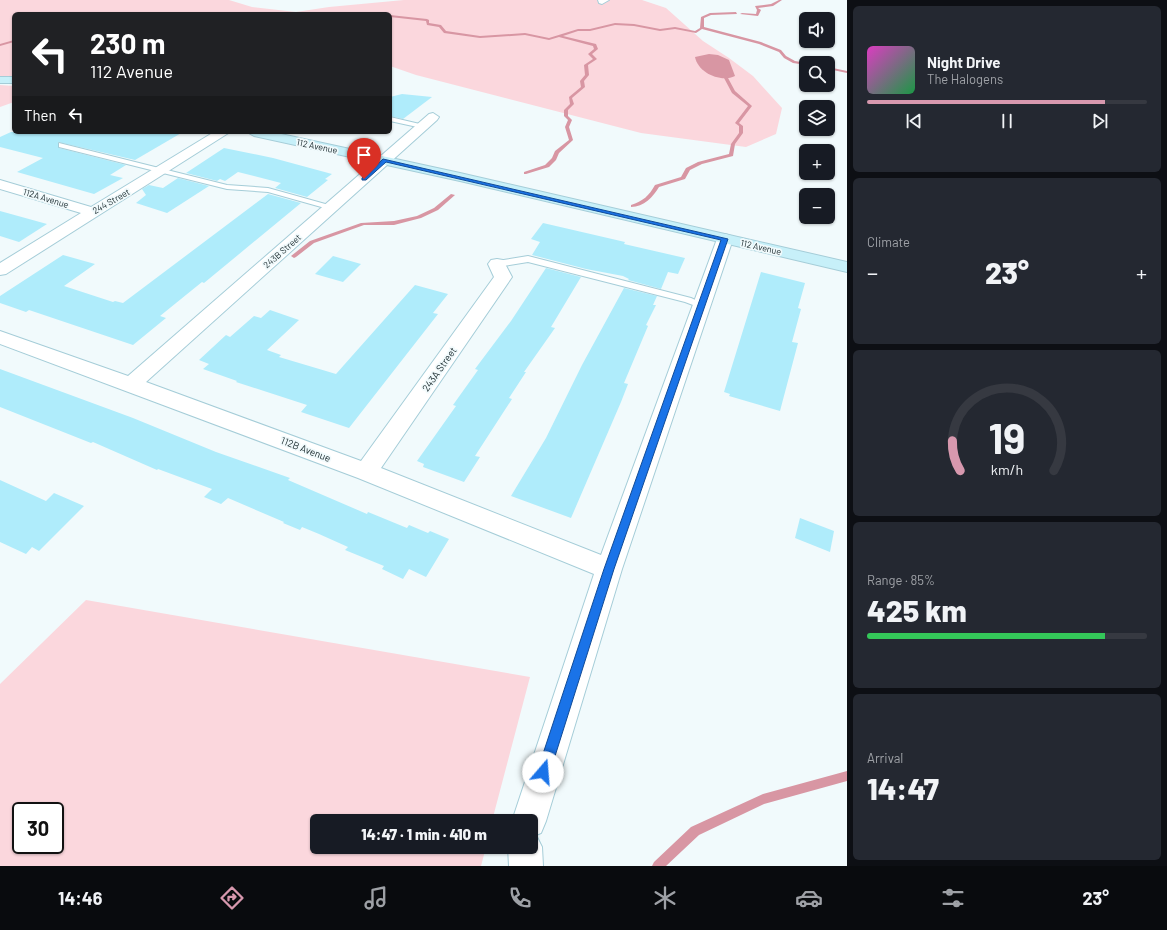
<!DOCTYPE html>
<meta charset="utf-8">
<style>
body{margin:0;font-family:Barlow,sans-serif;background:#242831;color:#f1f3f6;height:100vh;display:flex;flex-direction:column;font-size:15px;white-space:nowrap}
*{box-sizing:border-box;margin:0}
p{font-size:13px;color:#9ea1a6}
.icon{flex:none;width:22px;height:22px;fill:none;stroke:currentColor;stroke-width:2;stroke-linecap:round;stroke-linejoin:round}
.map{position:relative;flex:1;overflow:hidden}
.drawer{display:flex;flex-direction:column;gap:6px;padding:6px;background:#0d0f14;width:320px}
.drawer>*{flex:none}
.guide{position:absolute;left:12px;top:12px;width:380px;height:122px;border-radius:6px;box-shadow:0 1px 3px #0004;background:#202124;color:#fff;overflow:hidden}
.controls{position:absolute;left:799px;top:12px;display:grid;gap:8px}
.controls a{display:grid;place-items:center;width:36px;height:36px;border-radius:6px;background:#171b24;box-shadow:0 1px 3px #0004;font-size:20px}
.speed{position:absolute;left:12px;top:802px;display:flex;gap:8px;font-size:20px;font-weight:700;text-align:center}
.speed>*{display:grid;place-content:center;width:52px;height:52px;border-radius:50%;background:#171b24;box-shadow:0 1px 3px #0004;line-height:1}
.speed .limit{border:2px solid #111;border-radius:6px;background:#fff;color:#111}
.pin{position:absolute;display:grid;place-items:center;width:34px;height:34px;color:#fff;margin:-41px -17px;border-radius:50% 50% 50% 0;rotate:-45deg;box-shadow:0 0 4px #0007}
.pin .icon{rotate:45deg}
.me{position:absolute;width:44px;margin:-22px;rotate:18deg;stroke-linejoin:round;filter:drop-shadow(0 0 3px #0008)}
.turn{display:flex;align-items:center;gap:14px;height:84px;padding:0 12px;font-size:18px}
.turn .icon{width:52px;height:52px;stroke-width:2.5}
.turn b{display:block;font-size:28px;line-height:34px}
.then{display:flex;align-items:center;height:38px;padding:0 12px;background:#0003;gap:8px;font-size:15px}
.big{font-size:30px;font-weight:800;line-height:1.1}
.drawer .widget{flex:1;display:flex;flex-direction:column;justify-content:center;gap:6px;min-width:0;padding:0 14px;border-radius:6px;background:#242831}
.drawer .dial{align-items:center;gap:0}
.dial svg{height:104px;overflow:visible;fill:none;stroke:#363941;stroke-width:7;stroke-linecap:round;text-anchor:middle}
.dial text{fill:#f1f3f6;stroke:none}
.song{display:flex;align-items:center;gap:12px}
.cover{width:48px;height:48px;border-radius:6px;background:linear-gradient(135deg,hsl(310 70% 55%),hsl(140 70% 35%))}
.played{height:4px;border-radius:2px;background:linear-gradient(90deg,#d798ae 85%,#363941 85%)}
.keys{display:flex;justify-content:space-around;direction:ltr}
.heat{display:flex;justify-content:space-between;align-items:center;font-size:22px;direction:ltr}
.charge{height:6px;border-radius:3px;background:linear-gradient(90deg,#34c759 85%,#363941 0)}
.trip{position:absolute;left:310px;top:814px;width:228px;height:40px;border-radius:6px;background:#171b24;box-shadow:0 1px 3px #0004;font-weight:800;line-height:40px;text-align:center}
.tabs{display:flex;height:64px;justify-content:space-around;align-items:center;background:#090b0e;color:#9ea1a6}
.tabs .icon{width:28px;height:28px}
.tabs .current{color:#d798ae}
.tabs b{font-size:18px;color:#f1f3f6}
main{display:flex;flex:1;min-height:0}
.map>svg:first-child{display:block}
</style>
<main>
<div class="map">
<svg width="847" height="866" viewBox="0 0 847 866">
<rect width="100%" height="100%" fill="#f1fafc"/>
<!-- green -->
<g fill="#fbd7dd" fill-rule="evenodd">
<polygon points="0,0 229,0 252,7 296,12 329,7 404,0 642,0 666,8 703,41 729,58 753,76 782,108 776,134 746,147 641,133 416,75 390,66 390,14 14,14 14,77 0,77"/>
<polygon points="0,85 14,86 14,102 0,107"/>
<path d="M86 600 530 677 492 821H317V847H486L481 866H0V684ZM21 811H55V845H21Z"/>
</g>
<!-- water -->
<path fill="#d896a3" d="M709 54 718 55 729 60 735 76C721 83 698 73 695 57Z"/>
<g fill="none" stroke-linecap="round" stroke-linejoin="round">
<!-- stream -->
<g fill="#d896a3" fill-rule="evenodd">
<polygon points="779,0 782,0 773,6 758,8 761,10 758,16 740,14 742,13 756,14 757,10 755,6 771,4"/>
<polygon points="736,12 737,14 711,15 704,18 704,27 761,42 781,50 786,56 795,61 806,63 806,65 793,63 784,58 779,52 759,44 702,29 696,33 675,29 660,31 634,26 615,25 590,31 578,31 563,36 596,44 598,49 592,54 597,59 588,65 589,75 584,81 585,87 572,98 574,104 568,110 568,116 572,120 569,127 573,140 559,153 556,160 549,167 526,174 524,174 524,172 545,165 552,158 555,151 569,140 565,127 568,120 564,116 564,110 570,104 569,97 581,87 580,81 585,75 584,65 593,59 588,54 594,49 593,46 559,37 549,40 525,35 480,38 444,33 439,27 427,25 426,21 390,17 390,15 427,19 429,20 429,23 441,25 446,31 480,36 525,33 549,38 578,29 590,29 615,23 634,24 660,29 675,27 695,31 700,28 701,17 710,13"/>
<polygon points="14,40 14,42 0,46 0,44"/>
<polygon points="828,67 847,71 847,73 828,69"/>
<path d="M726 77 728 78 735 91 752 106 739 123 743 126V133L735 144 733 156 702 164 690 170 685 179 659 187C653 197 644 207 631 207V205C643 201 649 196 655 185L681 177 686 168 698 162 729 154 731 144 739 133V126L735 123 748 106 732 93 724 78Z"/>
<polygon points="451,194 455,195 438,210 421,218 394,225 364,225 314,243 296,257 294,258 291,256 310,241 361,223 394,221 417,216 434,208"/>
<polygon points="847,771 847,781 764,804 699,835 666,866 652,866 654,862 691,827 763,794"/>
</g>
</g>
<!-- building -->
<g fill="#afecfb">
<polygon points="402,94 432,97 403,119 390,116 390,97"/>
<polygon points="11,132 183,132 135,160 58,142 59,148 126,165 110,175 123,178 94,194 17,172 43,158 0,147 0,137"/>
<polygon points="224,148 273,158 332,174 325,179 328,180 307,197 275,188 281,183 238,172 225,181 220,179 217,181 186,173"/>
<polygon points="178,178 209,186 167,213 136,203 146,195 142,189 149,185 163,188"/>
<polygon points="268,194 301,203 204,283 202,282 160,316 166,318 133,345 29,310 26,312 0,303 0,296 63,255 95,264 64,286 113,302 115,301 123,303"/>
<polygon points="0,211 47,224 19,242 0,236"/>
<polygon points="543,223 625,242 624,244 685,258 678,274 668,272 661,289 628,280 629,279 623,276 586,269 532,255 540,242 531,239"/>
<polygon points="333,256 361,264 343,282 315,274"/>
<polygon points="546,268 581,277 551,327 555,328 524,372 526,372 509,398 512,399 475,456 480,457 464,482 423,467 424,464 417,461 456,406 453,405 478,370 475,369 511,321"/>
<polygon points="761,272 805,283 798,308 801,309 792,342 798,343 780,411 729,396 730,394 724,392"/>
<polygon points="415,285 448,294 433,313 438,314 349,428 301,412 307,405 236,382 237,381 203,369 209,364 199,360 226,335 230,337 254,316 261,318 270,310 299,320 267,350 281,355 279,357 336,374"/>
<polygon points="624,288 657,296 653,305 656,305 646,325 648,326 624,383 628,384 621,402 571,518 511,496 546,438 582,365"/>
<polygon points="0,369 133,418 216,452 290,478 288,480 367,514 368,512 407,528 409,525 428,533 430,531 449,539 426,577 409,569 403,579 382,569 384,566 345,550 348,547 319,534 302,527 300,530 283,523 284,522 228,498 221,504 204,497 212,489 158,469 157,470 93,442 91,443 0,407"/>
<polygon points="0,480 46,501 54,493 84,506 39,551 32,547 26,554 0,542"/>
<polygon points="800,518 834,531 830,552 795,538"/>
</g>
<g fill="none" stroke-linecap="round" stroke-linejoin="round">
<!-- lane casing -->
<g stroke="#a5cdd8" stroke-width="2">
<g id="lane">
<polygon points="390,117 424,125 426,126 422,128 390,121"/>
<polygon points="59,143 227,185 268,188 336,207 332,210 268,192 227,189 59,147"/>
<polygon points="528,256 691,298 706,305 701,308 685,302 528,262 497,267 492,264 497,261"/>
</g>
</g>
<!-- street casing -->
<g stroke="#a5cdd8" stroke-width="2">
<g id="street">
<polygon points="598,0 609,0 602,4 599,3"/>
<polygon points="433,113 439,117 437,120 146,382 361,461 494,277 488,264 491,260 497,259 503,260 512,277 381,468 601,555 717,239 719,236 725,234 731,236 733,239 622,569 546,821 541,833 536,835 542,847 543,866 509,866 508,847 531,847 531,821 512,821 594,574 358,478 0,344 0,331 128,376 429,114"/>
<polygon points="214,132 230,132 6,274 0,275 0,263 81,213 0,189 0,180 91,207"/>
</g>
</g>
<!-- secondary casing -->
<g stroke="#a5cdd8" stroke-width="2">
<g id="secondary">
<rect x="0" y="77" width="14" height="6"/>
<polygon points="247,132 272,132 460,173 847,262 847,272 460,181 254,136"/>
</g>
</g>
<!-- lane -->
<use href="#lane" fill="#fff" fill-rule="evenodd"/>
<!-- street -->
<use href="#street" fill="#fff" fill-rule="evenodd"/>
<!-- secondary -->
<use href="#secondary" fill="#c7f0f9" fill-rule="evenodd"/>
</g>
<!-- route -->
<polygon fill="#1a73e8" stroke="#114b97" points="383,159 728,239 614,569 550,772 548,777 543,779 539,777 537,772 604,569 721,240 386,162 366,180 362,180 362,178"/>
<g text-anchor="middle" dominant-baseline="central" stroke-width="3.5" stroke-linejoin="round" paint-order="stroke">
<!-- far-street labels -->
<g font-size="9" fill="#18282c" stroke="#f1fafc">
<text transform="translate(317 146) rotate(12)">112 Avenue</text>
<text transform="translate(46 198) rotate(17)">112A Avenue</text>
<text transform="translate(111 201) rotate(-30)">244 Street</text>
<text transform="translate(761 247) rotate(13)">112 Avenue</text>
<text transform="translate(282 251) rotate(-41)">243B Street</text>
</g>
<!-- street labels -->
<g font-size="10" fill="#18282c" stroke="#f1fafc">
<text transform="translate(439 369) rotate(-55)">243A Street</text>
<text transform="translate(306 449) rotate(21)">112B Avenue</text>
</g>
</g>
</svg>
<div class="controls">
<a><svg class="icon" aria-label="sound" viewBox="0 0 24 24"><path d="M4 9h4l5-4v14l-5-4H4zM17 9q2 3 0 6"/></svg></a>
<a><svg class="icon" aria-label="search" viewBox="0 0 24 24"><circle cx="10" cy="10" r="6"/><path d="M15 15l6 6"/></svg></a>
<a><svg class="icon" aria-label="layers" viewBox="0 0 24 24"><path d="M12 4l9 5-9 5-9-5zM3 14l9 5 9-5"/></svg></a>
<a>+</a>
<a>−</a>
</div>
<div class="speed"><div class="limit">30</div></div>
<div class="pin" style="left:364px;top:179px;background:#d93025"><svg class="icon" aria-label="arrive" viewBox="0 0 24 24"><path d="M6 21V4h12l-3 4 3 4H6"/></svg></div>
<svg class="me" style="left:543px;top:772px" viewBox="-20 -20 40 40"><circle r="19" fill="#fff"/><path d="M0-13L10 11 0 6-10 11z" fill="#1a73e8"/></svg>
<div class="trip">14:47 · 1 min · 410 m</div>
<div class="guide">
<div class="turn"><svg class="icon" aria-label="left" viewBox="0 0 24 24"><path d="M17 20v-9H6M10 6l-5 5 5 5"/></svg><div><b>230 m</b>112 Avenue</div></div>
<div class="then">Then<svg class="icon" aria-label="left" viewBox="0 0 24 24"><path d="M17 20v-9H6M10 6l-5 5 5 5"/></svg></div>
</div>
</div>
<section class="drawer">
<div class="widget">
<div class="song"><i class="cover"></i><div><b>Night Drive</b><p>The Halogens</p></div></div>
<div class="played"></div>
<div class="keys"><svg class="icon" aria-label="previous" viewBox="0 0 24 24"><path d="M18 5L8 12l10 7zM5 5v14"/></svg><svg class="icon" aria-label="pause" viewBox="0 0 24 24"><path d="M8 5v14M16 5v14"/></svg><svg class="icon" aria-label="next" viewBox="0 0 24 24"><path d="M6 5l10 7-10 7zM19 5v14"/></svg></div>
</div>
<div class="widget"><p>Climate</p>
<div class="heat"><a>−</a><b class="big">23°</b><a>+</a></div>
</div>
<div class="widget dial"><svg viewBox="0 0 100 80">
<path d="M14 69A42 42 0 1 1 86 69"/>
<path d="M14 69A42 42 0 0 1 8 46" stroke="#d798ae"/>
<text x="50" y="56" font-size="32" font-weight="700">19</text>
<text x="50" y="72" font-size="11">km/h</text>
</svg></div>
<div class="widget"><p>Range · 85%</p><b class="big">425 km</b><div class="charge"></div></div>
<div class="widget"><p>Arrival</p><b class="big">14:47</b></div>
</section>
</main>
<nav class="tabs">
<b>14:46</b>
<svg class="icon current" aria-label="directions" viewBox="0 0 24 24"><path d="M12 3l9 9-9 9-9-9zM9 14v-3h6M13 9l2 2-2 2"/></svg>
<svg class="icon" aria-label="music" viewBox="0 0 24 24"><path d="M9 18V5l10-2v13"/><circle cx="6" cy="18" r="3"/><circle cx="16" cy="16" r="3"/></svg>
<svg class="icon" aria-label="phone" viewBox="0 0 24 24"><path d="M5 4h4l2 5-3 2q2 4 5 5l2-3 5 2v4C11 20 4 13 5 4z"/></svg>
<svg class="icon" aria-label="climate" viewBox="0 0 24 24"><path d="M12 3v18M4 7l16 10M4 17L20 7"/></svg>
<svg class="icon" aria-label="car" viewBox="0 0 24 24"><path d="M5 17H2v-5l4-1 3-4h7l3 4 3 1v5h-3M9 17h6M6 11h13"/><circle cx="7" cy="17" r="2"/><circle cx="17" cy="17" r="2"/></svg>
<svg class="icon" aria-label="filters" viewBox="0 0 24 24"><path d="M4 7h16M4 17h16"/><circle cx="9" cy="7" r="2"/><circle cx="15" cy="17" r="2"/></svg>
<b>23°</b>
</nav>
